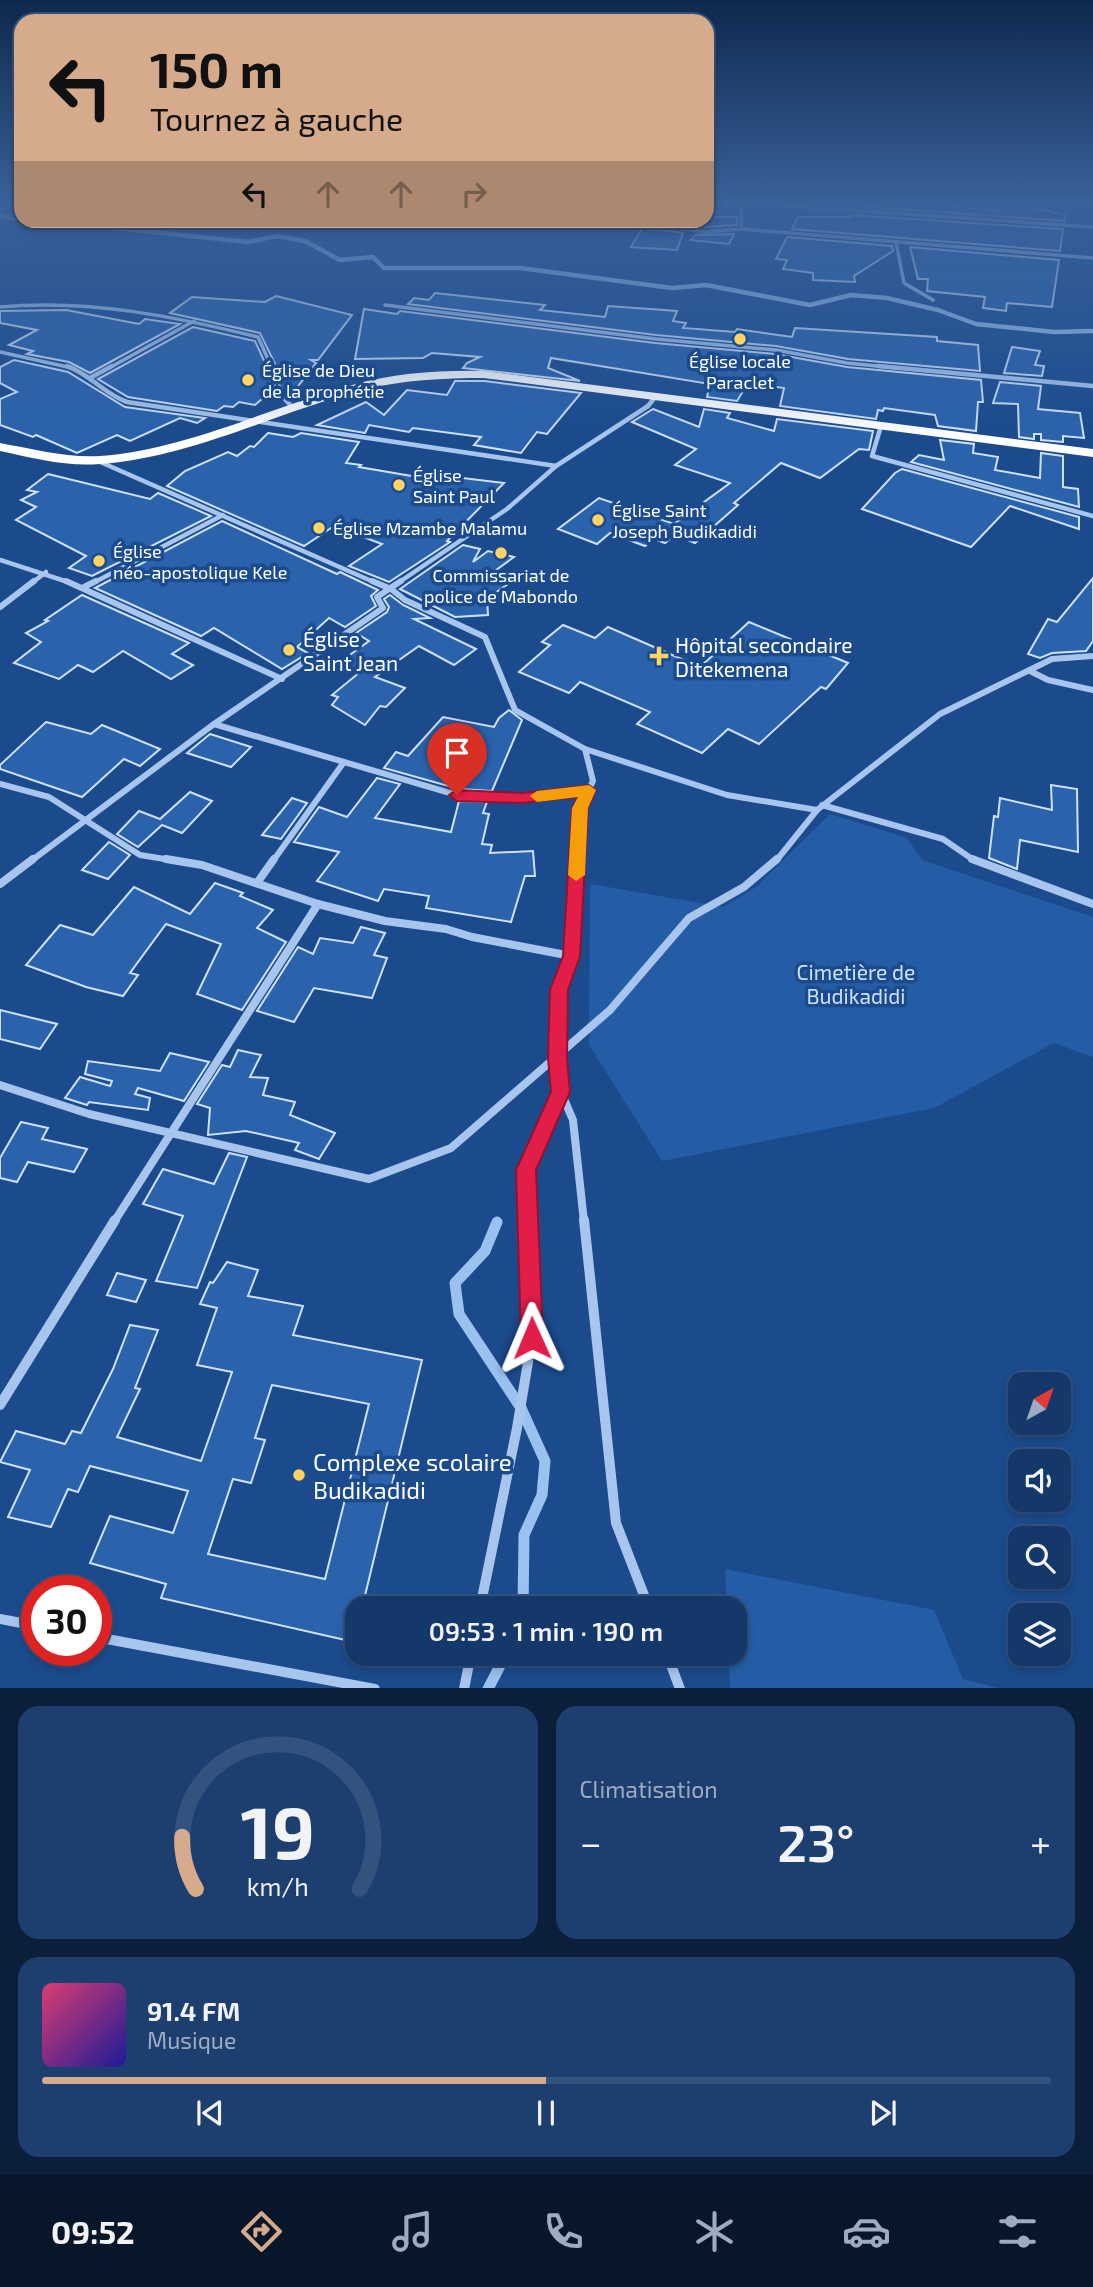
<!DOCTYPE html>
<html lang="fr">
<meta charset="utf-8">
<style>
body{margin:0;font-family:"Exo 2",sans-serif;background:#1d3f70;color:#f1f3f6;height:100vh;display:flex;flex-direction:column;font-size:26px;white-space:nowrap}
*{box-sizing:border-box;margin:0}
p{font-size:23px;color:#9dacc1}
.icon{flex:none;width:38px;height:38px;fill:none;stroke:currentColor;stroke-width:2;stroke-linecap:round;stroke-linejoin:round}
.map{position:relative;height:1688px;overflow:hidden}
.side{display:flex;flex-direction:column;gap:18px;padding:18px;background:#0b1f3a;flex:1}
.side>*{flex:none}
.guide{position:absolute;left:14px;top:14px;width:700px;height:214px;border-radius:21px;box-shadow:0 4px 10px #0003,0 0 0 2px #33527e;background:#d6ab8b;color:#111;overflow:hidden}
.needle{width:46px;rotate:40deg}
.fabs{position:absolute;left:1008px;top:1372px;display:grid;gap:14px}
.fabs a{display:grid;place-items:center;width:63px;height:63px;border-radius:14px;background:#14386a;box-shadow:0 4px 10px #0003,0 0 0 2px #33527e;font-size:35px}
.speed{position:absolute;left:21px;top:1575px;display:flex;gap:14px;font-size:35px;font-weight:700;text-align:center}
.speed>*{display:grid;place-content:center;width:91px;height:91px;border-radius:50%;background:#14386a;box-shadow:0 4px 10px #0003,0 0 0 2px #33527e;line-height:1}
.speed .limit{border:10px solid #d22;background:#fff;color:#111}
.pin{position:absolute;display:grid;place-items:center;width:60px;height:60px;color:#fff;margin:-72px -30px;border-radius:50% 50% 50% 0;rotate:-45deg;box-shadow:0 0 7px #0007}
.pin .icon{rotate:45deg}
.me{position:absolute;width:77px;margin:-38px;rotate:359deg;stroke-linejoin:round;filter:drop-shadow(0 0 5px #0008)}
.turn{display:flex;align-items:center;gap:24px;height:147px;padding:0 21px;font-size:32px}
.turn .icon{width:91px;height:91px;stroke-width:2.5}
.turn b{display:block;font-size:49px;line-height:60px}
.lanes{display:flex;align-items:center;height:66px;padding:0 21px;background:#0003;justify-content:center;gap:35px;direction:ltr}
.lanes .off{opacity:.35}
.big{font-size:52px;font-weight:600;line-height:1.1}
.side .tile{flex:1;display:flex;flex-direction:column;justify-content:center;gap:10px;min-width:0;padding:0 24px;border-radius:21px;background:#1d3f70}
.side .dial{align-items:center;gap:0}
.dial svg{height:182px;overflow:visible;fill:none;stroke:#33527e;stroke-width:7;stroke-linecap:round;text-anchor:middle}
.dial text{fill:#f1f3f6;stroke:none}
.song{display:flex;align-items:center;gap:21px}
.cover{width:84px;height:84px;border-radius:10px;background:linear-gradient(135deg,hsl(340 70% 55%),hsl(240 70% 35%))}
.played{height:7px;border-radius:4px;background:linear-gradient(90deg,#d6ab8b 50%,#33527e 50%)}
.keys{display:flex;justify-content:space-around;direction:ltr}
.heat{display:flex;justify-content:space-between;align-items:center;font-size:38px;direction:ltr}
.side .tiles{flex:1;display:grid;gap:18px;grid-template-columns:1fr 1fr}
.tile:last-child{grid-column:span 2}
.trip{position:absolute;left:345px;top:1596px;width:402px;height:70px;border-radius:21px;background:#14386a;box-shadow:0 4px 10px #0003,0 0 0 2px #33527e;font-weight:600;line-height:70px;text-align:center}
.tab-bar{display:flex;height:112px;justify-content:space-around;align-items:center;background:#08162a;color:#9dacc1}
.tab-bar .icon{width:49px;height:49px}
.tab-bar .current{color:#d6ab8b}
.tab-bar b{font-size:32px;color:#f1f3f6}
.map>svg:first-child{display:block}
</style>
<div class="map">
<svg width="1093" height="1689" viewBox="0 0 1093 1689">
<rect width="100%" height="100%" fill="#1b4b8d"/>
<!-- green -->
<g fill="#245da6">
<polygon points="830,814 907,838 922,860 1093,917 1093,1057 1054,1043 934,1108 662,1161 589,1045 590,884 723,907 756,887"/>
<polygon points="725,1569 934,1610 963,1679 998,1688 730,1688 729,1654 735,1654 735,1608 727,1608"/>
</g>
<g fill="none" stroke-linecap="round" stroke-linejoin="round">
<!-- stream-far1 -->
<g stroke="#9bc1ef" stroke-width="4.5">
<polyline points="0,216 21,219"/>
<polyline points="40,220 248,242 277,236 305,241 340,260 373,257 384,268 520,268 672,288 706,285 810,305 851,295 887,298 938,310 976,324 1054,332 1093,331"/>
</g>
<!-- stream -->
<g stroke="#9bc1ef" stroke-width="11">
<polyline points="497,1222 485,1251 455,1283 459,1314 521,1408 545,1461 542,1495 524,1535 523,1608"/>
<polyline points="488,1689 506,1654"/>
</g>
</g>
<!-- building -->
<g fill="#2a62ab" stroke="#cee1fa" stroke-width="2" fill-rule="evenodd">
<polygon points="861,201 893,204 911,202 1000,211 1014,203 1065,215 1064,221 858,206"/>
<polygon points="850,215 1063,229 1060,251 792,229 798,217 850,217"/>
<polygon points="712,217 737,217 737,225 703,227"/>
<polygon points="643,227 683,233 677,250 631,247"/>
<polygon points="734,234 729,244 691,240 695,235"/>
<polygon points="787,237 892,246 893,251 854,276 855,282 813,280 813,273 783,269 787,260 776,259"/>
<polygon points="910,247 1059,260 1052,307 1007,303 1006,311 983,308 985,297 927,291 928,279 918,279"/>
<polygon points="435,293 545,305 540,310 605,317 608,306 677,311 673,321 686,323 683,328 735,332 737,329 792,337 795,328 937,337 937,341 978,345 980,371 848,359 776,346 656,335 408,304 414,298 429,300"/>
<polygon points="276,296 352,315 318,360 311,360 316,363 295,390 285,392 279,385 281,376 260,333 170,313 192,297 265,302"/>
<polygon points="364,309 397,314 400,311 655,343 775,354 847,367 981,380 983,402 978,402 976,431 938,426 935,415 884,408 883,411 878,410 876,419 780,406 784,388 748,383 737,401 707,397 710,384 551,358 548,368 580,381 463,368 467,363 480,357 432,353 423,358 355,359"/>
<polygon points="66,310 139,324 145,319 180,324 90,373 69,362 27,354 33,351 9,345 37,330 0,323 0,311"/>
<polygon points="193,327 255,341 272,378 268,386 271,391 255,405 239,402 233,407 224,406 217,411 128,397 98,379"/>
<polygon points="1012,347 1040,351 1035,365 1044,366 1042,376 1004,373"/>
<polygon points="14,360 68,372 125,407 205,418 197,423 180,418 130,441 117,435 77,453 36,435 33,437 0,425 0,399 17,392 0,383 0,367"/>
<polygon points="455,381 484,381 581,393 547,434 537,432 521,453 474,445 481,437 413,428 409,432 369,425 365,433 317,425 366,402 384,415 407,390 447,395"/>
<polygon points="1000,382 1041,386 1038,409 1080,413 1084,438 1063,436 1063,442 1041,440 1041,434 1034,434 1034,439 1019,437 1018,404 993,403"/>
<polygon points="653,409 699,427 704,409 730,413 727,418 774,431 777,419 873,431 869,450 859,449 820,478 781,463 734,503 738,505 695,543 675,535 665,543 654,539 645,546 610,533 597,544 558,529 599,498 674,524 730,483 675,465 696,449 632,422"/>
<polygon points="268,433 293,437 301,433 359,442 346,463 361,465 359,467 441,481 446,476 504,483 447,541 450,542 389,582 349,566 382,544 334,526 304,546 167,486 185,471 228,452 237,456 250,446 254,447"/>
<polygon points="940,440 974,444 973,453 998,457 995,470 1040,478 1041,453 1063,456 1063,487 1078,489 1079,507 911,462 919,455 944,460"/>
<polygon points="902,469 1079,517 1079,529 1010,506 971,547 862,509 895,473"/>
<polygon points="48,474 150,499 158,493 211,516 92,576 69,568 86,556 16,520 36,507 21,500 37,492 27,490"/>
<polygon points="222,521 337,574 340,572 378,590 371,596 376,606 345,627 329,618 297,647 308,653 282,669 214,628 201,636 95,588"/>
<polygon points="463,545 480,549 473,562 488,551 514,557 492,573 512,581 487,599 488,615 455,617 400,589"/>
<polygon points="1093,578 1093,641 1086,651 1052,653 1040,658 1028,654 1048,619 1057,622"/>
<polygon points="82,595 189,643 172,654 193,665 171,679 123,651 93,672 78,665 59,679 14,663 41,642 26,633 48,621 45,620"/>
<polygon points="390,595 403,605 430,618 414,619 476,649 454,665 419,646 375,677 405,688 386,707 380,706 365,725 332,705 338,697 332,695 360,672 340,662 369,641 356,633 387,612 389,607 384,599"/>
<polygon points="749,622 848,663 826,689 821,687 759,744 728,729 702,753 637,724 650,712 580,682 569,693 519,672 550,645 542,642 563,625 595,638 608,627 700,667"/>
<polygon points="509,710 522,720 492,791 459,789 384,768 396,752 408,756 443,717 494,727 499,718"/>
<polygon points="46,722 91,734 102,725 160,749 140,766 124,759 82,797 0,769 0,765"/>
<polygon points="210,734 251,747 231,767 187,753"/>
<polygon points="377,778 400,784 375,818 451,832 459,801 487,802 483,813 489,814 482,844 492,845 490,853 533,851 535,876 525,876 511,922 426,908 429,896 384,889 378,901 317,881 339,852 294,842 319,807 347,817"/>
<polygon points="1051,785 1077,789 1078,852 1020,840 1017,869 989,858 994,816 998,817 1000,798 1052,810"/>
<polygon points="190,792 212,801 182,833 162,825 138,847 117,834 139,811 160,819"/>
<polygon points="292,798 307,803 281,839 262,835"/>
<polygon points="109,842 130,855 108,879 82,870"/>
<polygon points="215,883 243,893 240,896 273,910 257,928 286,942 242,1010 197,994 221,944 166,924 130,973 138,975 123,996 86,987 26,965 60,925 93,935 134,887 190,914"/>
<polygon points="361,927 385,933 374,955 387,958 372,998 314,988 294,1022 257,1011 298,947 313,954 320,938 353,943"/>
<polygon points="0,1010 57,1024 40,1049 0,1039"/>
<polygon points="238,1050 261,1055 250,1077 268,1078 263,1095 295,1102 290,1115 335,1133 319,1159 295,1150 299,1143 246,1131 208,1135 210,1108 197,1104 222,1065 230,1067"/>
<polygon points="170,1053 209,1062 184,1101 138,1088 135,1094 150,1098 148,1110 89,1102 87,1105 65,1098 80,1077 110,1086 112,1081 85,1074 88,1061 160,1071"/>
<polygon points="21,1122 48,1128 42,1139 87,1149 74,1172 28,1162 17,1182 0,1178 0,1158"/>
<polygon points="229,1153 247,1157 197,1288 156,1281 183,1216 143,1204 163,1169 214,1184"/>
<path d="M227 1262 258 1270 248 1296 303 1306 293 1335 422 1360 362 1608H357L354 1642 161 1598 166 1584 90 1563 110 1516 173 1533 188 1491 90 1466 78 1492 68 1489 51 1527 8 1517 30 1470 0 1462 16 1431 65 1444 72 1431 81 1433 113 1369 130 1325 158 1330 135 1388 140 1389 117 1437 201 1461 232 1372 197 1365 217 1308 200 1304 210 1282 213 1283ZM272 1385 369 1404 325 1579 208 1554 233 1479 251 1483 265 1440 255 1438Z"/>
<polygon points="117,1273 146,1280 136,1302 107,1295"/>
</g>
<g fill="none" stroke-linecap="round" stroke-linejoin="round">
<!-- street-far4 -->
<g stroke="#a8c6ed" stroke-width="3.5">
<polyline points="714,201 1093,227"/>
<polyline points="742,204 741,229 1093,258"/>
<polyline points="632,220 704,232 741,229"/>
<polyline points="896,242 904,283 933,300"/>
<polyline points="385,305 656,339 776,350 847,363 897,368"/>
<path d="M0 307C89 299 172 316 258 337L272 368"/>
<polyline points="0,352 72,368"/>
<polyline points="109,368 194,321"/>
</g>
<!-- street-far3 -->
<g stroke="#a8c6ed" stroke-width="4.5">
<path d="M67 366C90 374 104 394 127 402L556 466"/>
<polyline points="271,366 277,378 273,386 293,408"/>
<polyline points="878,366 1093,386"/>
<polyline points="90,378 112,366"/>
<polyline points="881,426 872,456 1093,516"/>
<polyline points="98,461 376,583"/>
<polyline points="0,560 71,583"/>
<polyline points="32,583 46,572"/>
<polyline points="93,583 223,515"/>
<polyline points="398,583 507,509 556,466 648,406 656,396"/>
</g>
<!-- street-far2 -->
<g stroke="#a8c6ed" stroke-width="6">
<polyline points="66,581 282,679"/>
<polyline points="372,581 391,589 405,600 485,637 515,710 585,749 593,781 580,808 577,861"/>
<polyline points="84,587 96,581"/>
<polyline points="0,607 34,581"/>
<polyline points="1030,671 1048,680 1093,690"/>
<polyline points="214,724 457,795 522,798 588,790"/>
<polyline points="585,749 727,795 817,810 940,714 1052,659 1093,656"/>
<polyline points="0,784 49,797 140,855 177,861"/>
<polyline points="822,805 943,839 975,861"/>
<polyline points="31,861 214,724 383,608 377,597 401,581"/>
<polyline points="273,861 344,762"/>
<polyline points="776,861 817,810"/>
</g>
<!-- street-far1 -->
<g stroke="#a8c6ed" stroke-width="8">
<polyline points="166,859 202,865 318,904 385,921 446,929 472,937 571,956"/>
<polyline points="577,859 571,956 559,990 557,1058 561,1092 573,1120 584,1222"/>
<polyline points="972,859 1093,904"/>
<polyline points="257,883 274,859"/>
<polyline points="0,884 33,859"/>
<polyline points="0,1085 89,1114 369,1179 451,1148 610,1010 689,918 744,887 777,859"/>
<polyline points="114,1222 318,904"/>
<polyline points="528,1222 526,1170 561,1092"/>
</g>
<!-- street -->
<g stroke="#a8c6ed" stroke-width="10">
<polyline points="584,1220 616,1523 649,1608"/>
<polyline points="0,1405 115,1220"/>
<polyline points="480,1608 517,1428 532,1338 528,1220"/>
<polyline points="0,1619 37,1626"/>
<polyline points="96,1637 375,1689"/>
<polyline points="667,1654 680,1689"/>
<polyline points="464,1689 471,1654"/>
</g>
<!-- highway -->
<path fill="#fff" fill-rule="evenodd" d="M484 371 1093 449V457L484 378C443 378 402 380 362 390 275 413 192 457 100 464 67 467 33 458 0 451V443C33 449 67 458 100 456 188 449 268 408 352 385 395 373 440 370 484 371Z"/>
</g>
<!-- sky -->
<linearGradient id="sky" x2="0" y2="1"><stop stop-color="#0f294e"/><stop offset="0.46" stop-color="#39619a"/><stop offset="1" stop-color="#39619a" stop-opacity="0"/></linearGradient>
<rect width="1093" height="437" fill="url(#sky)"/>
<!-- route -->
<polygon fill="#e11d48" stroke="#92132f" stroke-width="2" points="589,785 596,790 588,808 580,956 568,990 567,1058 570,1092 536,1170 543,1338 540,1346 532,1349 524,1346 521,1338 516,1170 551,1092 548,1058 550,990 563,956 572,808 578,797 522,803 457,801 449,795 457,790 522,793"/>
<!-- slow -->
<polygon fill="#f59e0b" points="589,785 596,790 588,808 585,875 576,881 568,875 572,808 578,797 537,802 530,796 537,791"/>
<!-- markers -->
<g fill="#fed565" stroke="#1b4b8d" stroke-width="2.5">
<circle cx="740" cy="339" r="7"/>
<circle cx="248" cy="380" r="7"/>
<circle cx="399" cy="485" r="7"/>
<circle cx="598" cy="520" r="7"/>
<circle cx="319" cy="528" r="7"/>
<circle cx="501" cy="553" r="7"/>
<circle cx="99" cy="561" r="7"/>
<circle cx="289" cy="650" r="7"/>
<path d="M655.5 645.5h7v7h7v7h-7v7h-7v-7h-7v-7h7z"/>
<circle cx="299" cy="1475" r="7"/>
</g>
<g text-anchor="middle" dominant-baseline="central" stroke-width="7" stroke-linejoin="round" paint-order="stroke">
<!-- far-poi labels -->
<g font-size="18" fill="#fff" stroke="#1b4b8d" text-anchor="start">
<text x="740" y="361" text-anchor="middle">Église locale<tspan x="740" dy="21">Paraclet</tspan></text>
<text x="262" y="370">Église de Dieu<tspan x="262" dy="21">de la prophétie</tspan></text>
<text x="413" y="475">Église<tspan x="413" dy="21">Saint Paul</tspan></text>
<text x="612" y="510">Église Saint<tspan x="612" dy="21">Joseph Budikadidi</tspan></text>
<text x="333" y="528">Église Mzambe Malamu</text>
<text x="113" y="551">Église<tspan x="113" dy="21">néo-apostolique Kele</tspan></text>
<text x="501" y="575" text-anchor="middle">Commissariat de<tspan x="501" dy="21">police de Mabondo</tspan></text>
</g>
<!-- poi labels -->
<g font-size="21" fill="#fff" stroke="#1b4b8d" text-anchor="start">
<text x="303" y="638">Église<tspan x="303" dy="24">Saint Jean</tspan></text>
<text x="675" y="644">Hôpital secondaire<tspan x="675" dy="24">Ditekemena</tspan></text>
</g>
<!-- park labels -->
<g font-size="21" fill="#cee1fa" stroke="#1b4b8d">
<text x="856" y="971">Cimetière de<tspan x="856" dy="24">Budikadidi</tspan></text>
</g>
<!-- near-poi labels -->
<g font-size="24" fill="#fff" stroke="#1b4b8d" text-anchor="start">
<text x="313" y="1461">Complexe scolaire<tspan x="313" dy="28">Budikadidi</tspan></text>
</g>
</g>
</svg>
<div class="fabs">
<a><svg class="needle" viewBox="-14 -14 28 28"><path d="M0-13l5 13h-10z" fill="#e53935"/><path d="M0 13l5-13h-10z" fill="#9dacc1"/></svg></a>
<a><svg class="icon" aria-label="sound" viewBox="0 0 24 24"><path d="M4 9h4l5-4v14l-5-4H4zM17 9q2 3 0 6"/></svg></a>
<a><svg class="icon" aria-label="search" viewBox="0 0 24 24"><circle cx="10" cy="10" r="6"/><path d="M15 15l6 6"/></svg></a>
<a><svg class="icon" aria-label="layers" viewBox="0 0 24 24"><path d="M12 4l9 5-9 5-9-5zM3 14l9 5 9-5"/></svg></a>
</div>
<div class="speed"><div class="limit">30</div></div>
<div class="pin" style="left:457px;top:795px;background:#d93025"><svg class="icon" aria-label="arrive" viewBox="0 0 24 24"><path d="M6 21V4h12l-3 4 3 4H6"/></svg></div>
<svg class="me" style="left:532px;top:1338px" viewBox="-20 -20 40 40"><path d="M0-17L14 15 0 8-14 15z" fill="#e11d48" stroke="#fff" stroke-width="4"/></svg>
<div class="trip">09:53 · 1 min · 190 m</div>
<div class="guide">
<div class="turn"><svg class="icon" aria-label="left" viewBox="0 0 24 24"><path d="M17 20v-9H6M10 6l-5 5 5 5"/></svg><div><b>150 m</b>Tournez à gauche</div></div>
<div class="lanes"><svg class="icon" aria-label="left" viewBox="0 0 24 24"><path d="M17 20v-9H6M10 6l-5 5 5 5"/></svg><svg class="icon off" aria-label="ahead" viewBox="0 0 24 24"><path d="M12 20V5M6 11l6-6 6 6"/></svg><svg class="icon off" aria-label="ahead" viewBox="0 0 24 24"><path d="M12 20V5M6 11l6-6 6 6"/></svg><svg class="icon off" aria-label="right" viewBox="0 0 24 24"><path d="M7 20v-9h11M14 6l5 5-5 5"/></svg></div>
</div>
</div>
<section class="side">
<div class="tiles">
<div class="tile dial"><svg viewBox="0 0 100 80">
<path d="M14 69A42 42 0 1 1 86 69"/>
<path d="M14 69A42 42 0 0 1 8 46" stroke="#d6ab8b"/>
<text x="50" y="56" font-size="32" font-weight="700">19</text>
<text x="50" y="72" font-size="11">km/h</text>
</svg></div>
<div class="tile"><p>Climatisation</p>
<div class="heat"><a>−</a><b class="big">23°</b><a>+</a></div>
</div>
<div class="tile">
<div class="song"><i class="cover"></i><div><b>91.4 FM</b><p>Musique</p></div></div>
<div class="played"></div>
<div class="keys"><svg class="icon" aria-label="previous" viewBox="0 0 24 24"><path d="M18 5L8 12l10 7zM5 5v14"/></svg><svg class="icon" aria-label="pause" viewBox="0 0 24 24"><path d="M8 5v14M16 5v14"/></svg><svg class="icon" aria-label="next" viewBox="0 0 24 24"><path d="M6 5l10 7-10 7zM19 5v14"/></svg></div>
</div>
</div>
</section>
<nav class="tab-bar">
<b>09:52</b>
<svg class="icon current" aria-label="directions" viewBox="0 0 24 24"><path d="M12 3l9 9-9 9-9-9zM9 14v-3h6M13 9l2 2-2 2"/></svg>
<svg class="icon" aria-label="music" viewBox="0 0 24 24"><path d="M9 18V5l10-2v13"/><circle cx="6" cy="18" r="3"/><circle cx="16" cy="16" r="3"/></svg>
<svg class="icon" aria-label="phone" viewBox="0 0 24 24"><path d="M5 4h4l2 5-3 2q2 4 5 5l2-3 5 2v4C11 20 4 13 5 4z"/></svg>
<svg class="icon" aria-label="climate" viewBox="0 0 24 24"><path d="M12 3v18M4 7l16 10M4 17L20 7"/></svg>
<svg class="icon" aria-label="car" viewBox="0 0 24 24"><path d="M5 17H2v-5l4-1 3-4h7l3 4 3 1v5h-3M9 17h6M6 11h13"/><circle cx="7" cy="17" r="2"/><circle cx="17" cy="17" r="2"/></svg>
<svg class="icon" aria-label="filters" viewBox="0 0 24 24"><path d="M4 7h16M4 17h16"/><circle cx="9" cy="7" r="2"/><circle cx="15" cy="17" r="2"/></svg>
</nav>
